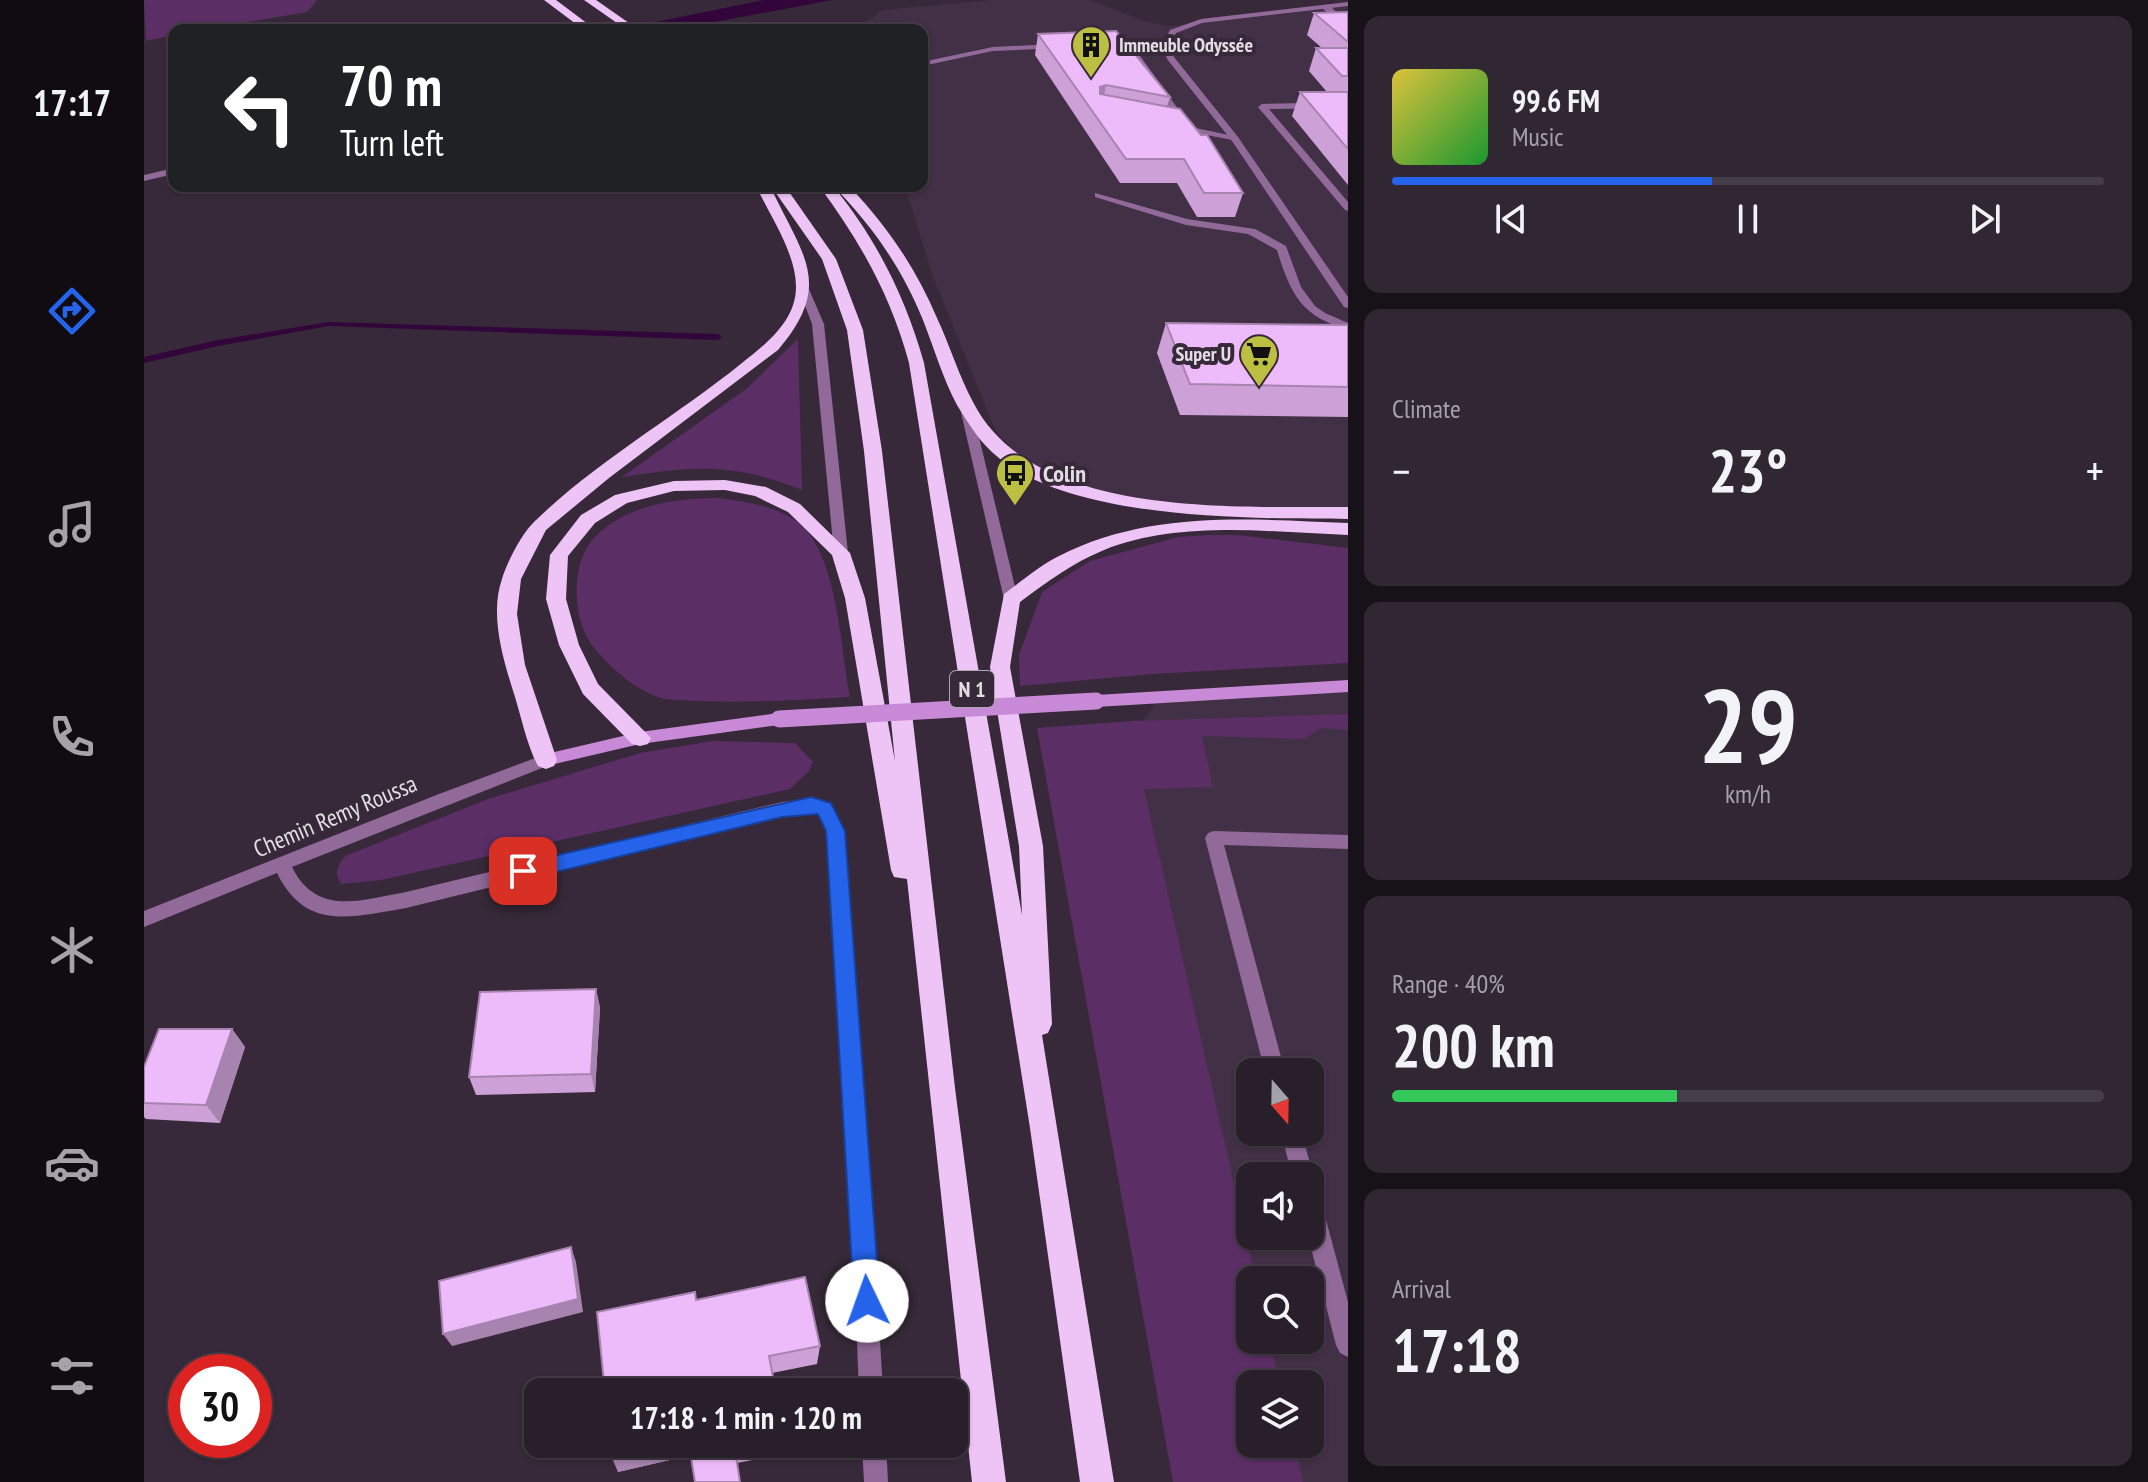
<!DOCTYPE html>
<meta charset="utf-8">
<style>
body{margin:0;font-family:"PT Sans Narrow",sans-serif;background:#312733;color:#f1f3f6;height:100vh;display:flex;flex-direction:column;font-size:30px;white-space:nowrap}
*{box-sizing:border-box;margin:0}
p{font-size:26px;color:#a5a2a9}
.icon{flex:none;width:44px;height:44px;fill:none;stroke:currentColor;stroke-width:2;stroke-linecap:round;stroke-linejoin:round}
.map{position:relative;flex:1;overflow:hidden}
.drawer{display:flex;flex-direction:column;gap:16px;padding:16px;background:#171118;width:800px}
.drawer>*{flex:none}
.banner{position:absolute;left:24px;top:24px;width:760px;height:168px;border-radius:16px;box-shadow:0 2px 6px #0004,0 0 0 2px #453d47;background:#202124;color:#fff;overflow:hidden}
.needle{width:52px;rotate:160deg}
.buttons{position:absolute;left:1092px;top:1058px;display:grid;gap:16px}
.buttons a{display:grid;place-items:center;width:88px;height:88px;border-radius:16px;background:#291f2b;box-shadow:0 2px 6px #0004,0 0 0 2px #453d47;font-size:40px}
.speed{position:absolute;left:24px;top:1354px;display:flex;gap:16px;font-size:40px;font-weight:700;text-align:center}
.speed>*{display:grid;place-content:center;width:104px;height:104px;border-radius:50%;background:#291f2b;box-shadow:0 2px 6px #0004,0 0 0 2px #453d47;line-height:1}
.speed .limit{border:12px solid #d22;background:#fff;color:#111}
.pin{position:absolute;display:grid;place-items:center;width:68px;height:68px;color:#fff;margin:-34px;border-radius:16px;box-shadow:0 4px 12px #0006}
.me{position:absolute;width:88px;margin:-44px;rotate:357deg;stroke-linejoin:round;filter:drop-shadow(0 0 6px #0008)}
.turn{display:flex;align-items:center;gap:28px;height:168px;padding:0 40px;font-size:36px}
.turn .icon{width:104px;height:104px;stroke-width:2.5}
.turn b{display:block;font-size:56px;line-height:68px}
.big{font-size:60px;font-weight:600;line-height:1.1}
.drawer .widget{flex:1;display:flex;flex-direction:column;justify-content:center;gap:12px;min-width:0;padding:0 28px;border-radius:16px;background:#312733}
.drawer .dial{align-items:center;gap:0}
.dial b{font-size:104px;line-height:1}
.song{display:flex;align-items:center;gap:24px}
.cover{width:96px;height:96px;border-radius:12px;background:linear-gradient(135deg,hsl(50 70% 55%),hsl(130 70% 35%))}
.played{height:8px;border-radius:4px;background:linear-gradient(90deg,#2563eb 45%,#453d47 45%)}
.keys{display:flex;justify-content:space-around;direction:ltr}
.heat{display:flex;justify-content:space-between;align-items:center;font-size:44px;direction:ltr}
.charge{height:12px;border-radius:6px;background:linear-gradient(90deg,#34c759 40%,#453d47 0)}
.trip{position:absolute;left:380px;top:1378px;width:444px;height:80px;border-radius:16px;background:#291f2b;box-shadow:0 2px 6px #0004,0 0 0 2px #453d47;font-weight:600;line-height:80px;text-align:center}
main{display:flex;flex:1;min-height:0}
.dock{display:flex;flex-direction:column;width:144px;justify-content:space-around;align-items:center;background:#100c11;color:#a5a2a9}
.dock .icon{width:56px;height:56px}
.dock .selected{color:#2563eb}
.dock b{font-size:36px;color:#f1f3f6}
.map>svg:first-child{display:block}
</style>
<main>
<nav class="dock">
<b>17:17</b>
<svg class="icon selected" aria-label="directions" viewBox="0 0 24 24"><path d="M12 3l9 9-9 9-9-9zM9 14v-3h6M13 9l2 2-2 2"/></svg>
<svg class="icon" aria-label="music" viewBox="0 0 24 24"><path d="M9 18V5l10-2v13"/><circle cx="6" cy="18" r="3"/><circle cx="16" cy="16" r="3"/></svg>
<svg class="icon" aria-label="phone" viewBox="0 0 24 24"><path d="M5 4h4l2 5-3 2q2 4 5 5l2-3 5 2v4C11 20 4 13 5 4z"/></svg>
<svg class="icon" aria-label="climate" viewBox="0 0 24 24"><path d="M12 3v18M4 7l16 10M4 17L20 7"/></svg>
<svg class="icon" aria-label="car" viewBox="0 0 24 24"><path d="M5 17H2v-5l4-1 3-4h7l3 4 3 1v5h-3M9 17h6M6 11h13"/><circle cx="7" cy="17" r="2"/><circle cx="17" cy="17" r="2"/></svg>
<svg class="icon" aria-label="filters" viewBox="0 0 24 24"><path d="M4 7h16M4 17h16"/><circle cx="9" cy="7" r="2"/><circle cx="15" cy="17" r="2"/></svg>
</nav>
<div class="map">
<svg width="1204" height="1482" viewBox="0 0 1204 1482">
<rect width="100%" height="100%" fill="#372939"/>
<!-- built -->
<g fill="#423046" fill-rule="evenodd">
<polygon points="848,0 946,0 1003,22 1026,26 1204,5 1204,513 1102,511 958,497 883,463 852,432 788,274 761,186 778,186 778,30 712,30 739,10"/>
<path d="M1204 690V1482H1153L1145 1444H1166V1384H1132L1122 1340H1166V1280H1109L1000 789 997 724 1017 695ZM1106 1072H1166V1132H1106ZM1106 1176H1166V1236H1106Z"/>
</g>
<!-- green -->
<g fill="#5c2e66">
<polygon points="0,0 173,0 163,12 56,30 30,30 30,35 2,41"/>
<path d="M654 339 658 490C589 462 549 466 478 477L602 389Z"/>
<path d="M574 498C604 502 639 506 661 529 694 565 697 650 706 697 655 700 604 703 553 701 542 700 528 701 517 698 490 689 462 665 446 642 428 616 427 561 450 538 482 505 531 498 574 498Z"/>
<polygon points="1064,535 1093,535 1204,548 1204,663 1008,674 876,686 875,655 898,592 946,561 1034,537"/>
<polygon points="1204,714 1204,730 1177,728 1160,739 1058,736 1069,787 1000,789 1112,1280 1106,1280 1106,1340 1126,1340 1136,1384 1106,1384 1106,1444 1150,1444 1159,1482 1029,1482 893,728 988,721"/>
<path d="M569 741 651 743 669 762 665 771 646 789 237 880 197 884C190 872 193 867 201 856L344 799 496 753Z"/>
</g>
<!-- water -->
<polygon fill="#32063a" points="620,0 688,0 528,30 472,30"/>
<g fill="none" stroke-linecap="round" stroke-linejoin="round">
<!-- stream -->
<polygon fill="#32063a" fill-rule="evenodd" points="185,322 574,334 578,337 574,340 185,326 74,346 0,363 0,357 74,340"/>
<!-- service -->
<g fill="#916a99" fill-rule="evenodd">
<polygon points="1179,5 1185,5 1204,23 1204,29 1179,9"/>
<polygon points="958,41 1026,42 1023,46 989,46 1047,127 1094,137 1094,141 1031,129 1031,125 1038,125 981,46 961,45"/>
<polygon points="913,44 916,48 849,51 778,66 778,62 849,47"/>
<polygon points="1204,102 1204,108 1125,109 1204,202 1204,211 1201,210 1114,107 1118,104"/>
<polygon points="659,284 664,287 680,324 704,553 697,557 690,553 668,324 654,287"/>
<polygon points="822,404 828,408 874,599 867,604 860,599 816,408"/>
<polygon points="1070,831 1204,835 1204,849 1080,845 1141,1072 1121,1072 1061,838 1064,833"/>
<polygon points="1137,1132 1157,1132 1170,1176 1166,1183 1166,1176 1148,1176"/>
<polygon points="1166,1190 1174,1193 1177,1201 1204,1302 1204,1357 1196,1353 1192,1345 1164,1236"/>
</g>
<!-- minor -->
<g fill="#916a99" fill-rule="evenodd">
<polygon points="1204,2 1204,6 1058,23 1032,33 1027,44 1030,57 1094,137 1204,297 1204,308 1200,307 1088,141 1023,59 1019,44 1026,30 1057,19"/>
<polygon points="30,168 30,174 0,181 0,175"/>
<path d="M951 193 1043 219 1111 229 1142 246 1157 287 1171 306 1181 313 1204 323V329C1158 318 1146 293 1133 250L1104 234 1042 225 951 197Z"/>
<path d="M402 754 408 756 410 760 408 764 148 867C173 917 217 900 262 892L638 802 667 798 687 803 700 831 725 1149 739 1392H715L705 1149 682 831 675 813 667 812 638 816 262 908C208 917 162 932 133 873L0 927V911L295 794Z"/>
<polygon points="718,1444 742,1444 744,1482 720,1482"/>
</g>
<!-- secondary -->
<g fill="#c88ad6" fill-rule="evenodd">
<polygon points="1204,680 1204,692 952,707 944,701 952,695"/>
<polygon points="635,713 643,719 635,725 496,744 402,766 396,764 394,760 396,756 402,754 496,732"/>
</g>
<!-- trunk -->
<g fill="#eec4f6" fill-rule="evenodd">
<polygon points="400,0 412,0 452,30 440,30"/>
<polygon points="440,0 452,0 495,30 483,30"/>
<path d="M612 186H626C658 255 691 283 634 350L465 478 402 530 377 579 373 614 381 665 413 760 410 766 402 769 394 766C383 745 378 720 371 697 360 662 345 616 358 579 363 562 378 533 391 521 453 461 531 417 598 363 622 344 652 321 652 287 652 253 626 216 612 186Z"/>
<polygon points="627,186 641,186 692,259 719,330 738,451 811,1088 862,1482 828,1482 763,879 750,877 747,870 701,598 688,555 644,512 611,496 581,490 530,491 483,503 451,523 424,556 422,599 435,645 454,684 507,738 504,744 496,746 488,744 439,694 415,645 402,599 406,555 437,515 471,495 530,481 581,480 622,487 656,504 706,553 721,598 751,761 720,451 703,330 678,259"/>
<path d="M675 186H689C732 238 762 298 780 363L878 915 875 846 846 667 860 594C878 581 895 566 915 556 1005 510 1106 519 1204 523V535C1125 532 1035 520 960 550 928 563 903 582 876 602L866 667 899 846 908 1024 904 1033 898 1035 970 1482H936L886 1128 765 363C747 296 716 241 675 186Z"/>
<path d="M696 187H706C743 226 772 268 793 318 806 346 815 376 829 402 889 520 1092 506 1204 507V519C1107 518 910 522 841 445 831 434 821 418 813 405 799 379 790 348 779 320 759 271 732 231 696 193Z"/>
</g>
<!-- secondary-bridge -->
<polyline stroke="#c88ad6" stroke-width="17" points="635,719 952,701"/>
</g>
<!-- wall -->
<g fill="#cda1d7">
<polygon points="1204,12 1204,185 1148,116 1156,92 1183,92 1165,71 1172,48 1178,48 1163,35 1170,13"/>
<polygon points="894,34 1026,97 1023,107 1099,193 1091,217 1053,217 1033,183 976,183 891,55"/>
<polygon points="1022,323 1204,325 1204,417 1036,415 1013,353"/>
<polygon points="452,989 456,1008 451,1092 332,1095 325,1077"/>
<polygon points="88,1029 101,1047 76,1123 2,1119 0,1117 0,1067"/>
<polygon points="552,1300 676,1346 673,1364 628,1373"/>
<polygon points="467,1444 641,1444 639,1454 593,1463 547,1455 474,1472"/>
</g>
<!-- shaded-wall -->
<g fill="#a783af">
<polygon points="962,85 958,107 956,87"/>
<polygon points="452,989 456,1008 451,1092 447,1074"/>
<polygon points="88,1029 101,1047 76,1123 62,1105"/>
<polygon points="427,1247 432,1262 439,1312 308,1346 299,1334"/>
<polygon points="529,1444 545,1444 547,1455 474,1472 468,1458"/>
</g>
<!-- building -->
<g fill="#eebbfa" stroke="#a783af" stroke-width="2">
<polygon points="1204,12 1204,42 1170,13"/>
<polygon points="972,31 1026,97 962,85 956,87 956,94 1036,109 1057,135 1063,135 1099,193 1060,193 1040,159 982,159 894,34"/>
<polygon points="1172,48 1204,48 1204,76 1198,76"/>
<polygon points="1156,92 1204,92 1204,149"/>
<polygon points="1022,323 1204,325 1204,387 1046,384"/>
<polygon points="452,989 447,1074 325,1077 336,992"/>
<polygon points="15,1029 88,1029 62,1105 0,1103 0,1067"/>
<polygon points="427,1247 434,1299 299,1334 295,1281"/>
<polygon points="661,1277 676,1346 625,1356 632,1392 461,1392 453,1312 551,1292 552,1300"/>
<polygon points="467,1444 529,1444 468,1458"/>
<polygon points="545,1444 618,1444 591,1450 596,1482 551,1482"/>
</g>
<!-- route -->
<polygon fill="#2563eb" stroke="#184099" stroke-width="2" points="667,797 687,803 701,831 736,1301 732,1310 723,1314 714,1310 710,1301 682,831 674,814 638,817 379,880 372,877 369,871 372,866 379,863"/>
<!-- icons -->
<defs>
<g id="building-pin" transform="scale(2)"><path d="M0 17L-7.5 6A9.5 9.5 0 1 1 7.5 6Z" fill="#bdbf43" stroke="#372939"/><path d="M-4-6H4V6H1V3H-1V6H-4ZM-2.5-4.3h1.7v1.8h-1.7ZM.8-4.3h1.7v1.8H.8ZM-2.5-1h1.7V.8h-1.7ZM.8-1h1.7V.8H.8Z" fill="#111"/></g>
<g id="supermarket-pin" transform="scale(2)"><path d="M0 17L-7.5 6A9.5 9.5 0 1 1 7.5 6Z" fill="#bdbf43" stroke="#372939"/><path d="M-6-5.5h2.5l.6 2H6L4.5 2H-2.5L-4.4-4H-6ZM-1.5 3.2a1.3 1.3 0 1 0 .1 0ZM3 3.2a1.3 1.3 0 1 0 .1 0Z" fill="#111"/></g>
<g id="bus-pin" transform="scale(2)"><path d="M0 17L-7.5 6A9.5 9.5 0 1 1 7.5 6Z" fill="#bdbf43" stroke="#372939"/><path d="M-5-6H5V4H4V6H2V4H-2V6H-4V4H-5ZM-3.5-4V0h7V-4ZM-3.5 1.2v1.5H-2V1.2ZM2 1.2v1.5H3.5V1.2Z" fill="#111"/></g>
</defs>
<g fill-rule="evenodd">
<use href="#building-pin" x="947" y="45"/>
<use href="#supermarket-pin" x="1115" y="354"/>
<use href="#bus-pin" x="871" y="473"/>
</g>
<g text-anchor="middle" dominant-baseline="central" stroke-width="8" stroke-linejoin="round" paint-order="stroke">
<!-- far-poi labels -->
<g font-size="20" font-weight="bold" fill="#e4dce6" stroke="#372939" text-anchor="start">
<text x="975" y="45">Immeuble Odyssée</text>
<text x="1087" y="354" text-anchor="end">Super U</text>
</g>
<!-- shield labels -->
<rect fill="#372939" stroke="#b0a6b2" stroke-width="2" x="806" y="671" width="44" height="36" rx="6"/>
<g font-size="22" font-weight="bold" fill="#e4dce6">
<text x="828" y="689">N 1</text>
</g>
<!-- poi labels -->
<g font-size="24" font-weight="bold" fill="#e4dce6" stroke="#372939" text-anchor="start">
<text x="899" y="473">Colin</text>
</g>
<!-- street labels -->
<g font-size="24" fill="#e4dce6" stroke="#372939">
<text transform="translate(191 816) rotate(-23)">Chemin Remy Roussa</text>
</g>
</g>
</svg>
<div class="buttons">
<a><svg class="needle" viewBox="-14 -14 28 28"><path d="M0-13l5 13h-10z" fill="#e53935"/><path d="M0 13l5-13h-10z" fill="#a5a2a9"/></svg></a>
<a><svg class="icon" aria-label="sound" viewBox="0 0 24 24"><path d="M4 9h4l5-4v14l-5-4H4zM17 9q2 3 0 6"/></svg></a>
<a><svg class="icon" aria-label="search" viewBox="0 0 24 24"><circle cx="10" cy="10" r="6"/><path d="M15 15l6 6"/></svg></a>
<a><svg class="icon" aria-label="layers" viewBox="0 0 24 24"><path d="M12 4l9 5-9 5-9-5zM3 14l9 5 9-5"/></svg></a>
</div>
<div class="speed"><div class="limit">30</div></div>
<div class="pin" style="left:379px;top:871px;background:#d93025"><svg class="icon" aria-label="arrive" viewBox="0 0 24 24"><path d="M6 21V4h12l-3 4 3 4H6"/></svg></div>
<svg class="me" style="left:723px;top:1301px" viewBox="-20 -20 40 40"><circle r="19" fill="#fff"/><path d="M0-13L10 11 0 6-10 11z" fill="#2563eb"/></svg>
<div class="trip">17:18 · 1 min · 120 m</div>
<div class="banner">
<div class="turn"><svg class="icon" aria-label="left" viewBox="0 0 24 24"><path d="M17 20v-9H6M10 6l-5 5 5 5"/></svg><div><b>70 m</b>Turn left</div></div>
</div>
</div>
<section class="drawer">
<div class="widget">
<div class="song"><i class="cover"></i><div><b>99.6 FM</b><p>Music</p></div></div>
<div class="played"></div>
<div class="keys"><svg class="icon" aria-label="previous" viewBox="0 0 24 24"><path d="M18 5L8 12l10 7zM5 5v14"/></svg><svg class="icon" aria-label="pause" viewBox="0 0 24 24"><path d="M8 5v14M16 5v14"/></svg><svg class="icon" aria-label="next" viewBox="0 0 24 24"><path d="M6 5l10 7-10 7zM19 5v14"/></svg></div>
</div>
<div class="widget"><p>Climate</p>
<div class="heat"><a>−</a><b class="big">23°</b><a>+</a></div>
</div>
<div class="widget dial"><b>29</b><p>km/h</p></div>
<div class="widget"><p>Range · 40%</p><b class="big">200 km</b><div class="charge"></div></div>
<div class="widget"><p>Arrival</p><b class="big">17:18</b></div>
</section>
</main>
